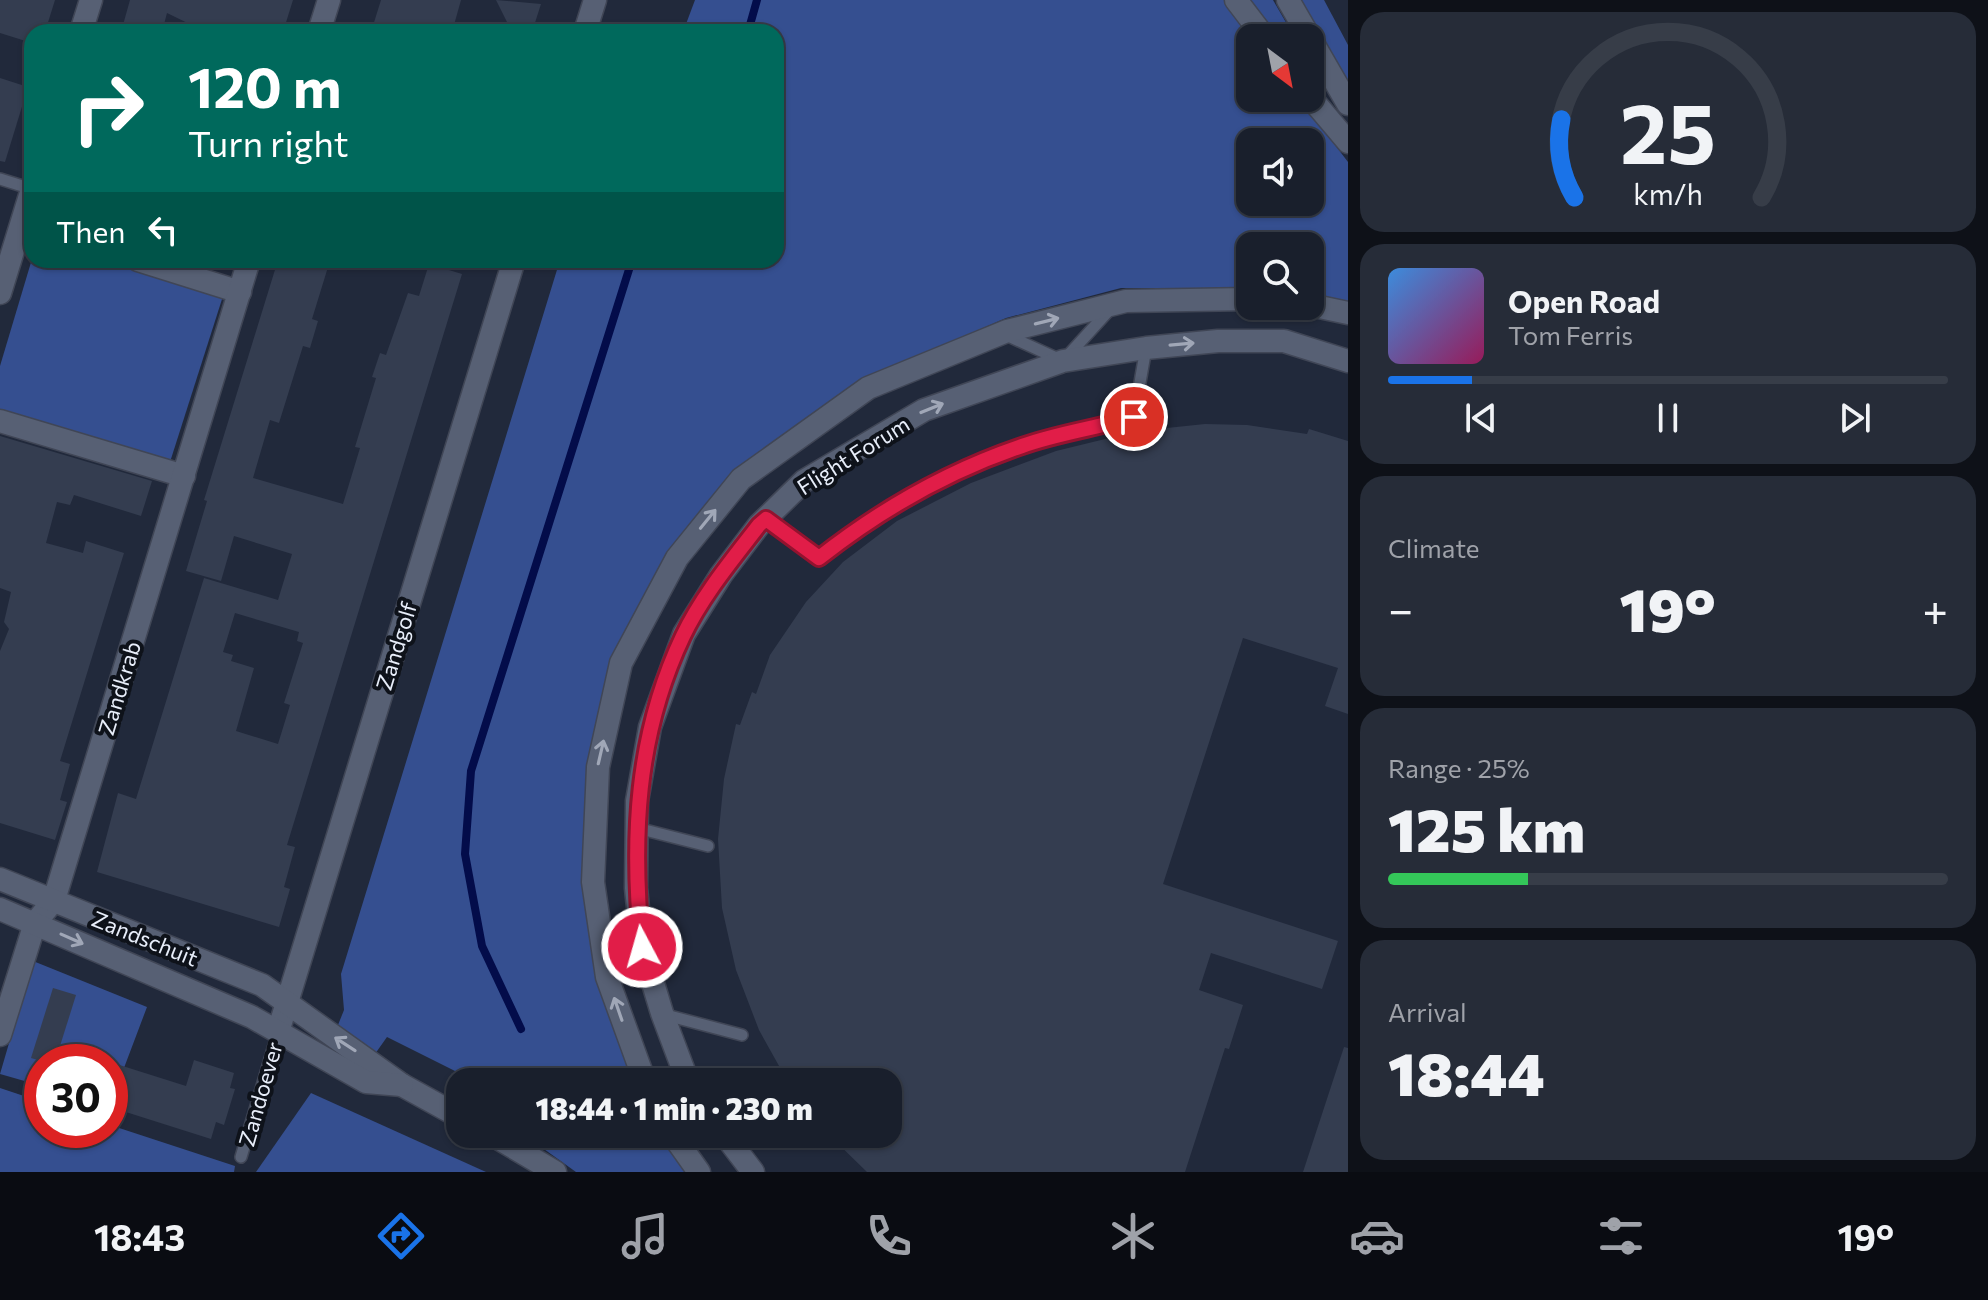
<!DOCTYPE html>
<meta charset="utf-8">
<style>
body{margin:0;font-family:Commissioner,sans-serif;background:#262c38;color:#f1f3f6;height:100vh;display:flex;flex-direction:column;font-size:30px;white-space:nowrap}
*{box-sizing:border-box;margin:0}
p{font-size:26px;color:#9fa2a9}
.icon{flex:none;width:44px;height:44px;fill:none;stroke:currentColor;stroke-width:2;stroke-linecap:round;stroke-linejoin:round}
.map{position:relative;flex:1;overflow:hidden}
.side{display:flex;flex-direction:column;gap:12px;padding:12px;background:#0e1118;width:640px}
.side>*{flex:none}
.hud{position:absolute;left:24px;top:24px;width:760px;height:244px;border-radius:24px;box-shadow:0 2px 6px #0004,0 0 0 2px #373d48;background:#00695c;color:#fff;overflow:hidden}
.needle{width:52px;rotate:148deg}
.tools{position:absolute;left:1236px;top:24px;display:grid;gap:16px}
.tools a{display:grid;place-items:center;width:88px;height:88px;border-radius:16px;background:#191f2c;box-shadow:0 2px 6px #0004,0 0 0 2px #373d48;font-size:40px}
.speed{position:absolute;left:24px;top:1044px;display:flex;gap:16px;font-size:40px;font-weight:700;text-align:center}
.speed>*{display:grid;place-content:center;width:104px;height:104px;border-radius:50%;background:#191f2c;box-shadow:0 2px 6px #0004,0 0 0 2px #373d48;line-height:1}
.speed .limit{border:12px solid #d22;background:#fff;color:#111}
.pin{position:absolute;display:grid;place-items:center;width:68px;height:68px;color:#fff;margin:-34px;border:4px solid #fff;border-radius:50%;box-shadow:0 2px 8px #0007}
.me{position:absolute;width:88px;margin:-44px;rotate:354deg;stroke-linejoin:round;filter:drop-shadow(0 0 6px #0008)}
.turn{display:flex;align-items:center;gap:28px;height:168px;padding:0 32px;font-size:36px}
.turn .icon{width:104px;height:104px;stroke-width:2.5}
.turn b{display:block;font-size:56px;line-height:68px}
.then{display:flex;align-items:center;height:76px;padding:0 32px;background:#0003;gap:16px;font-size:30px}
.big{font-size:60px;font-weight:800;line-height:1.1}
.side .tile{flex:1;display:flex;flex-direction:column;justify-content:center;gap:12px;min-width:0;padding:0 28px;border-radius:24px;background:#262c38}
.side .dial{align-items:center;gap:0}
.dial svg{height:208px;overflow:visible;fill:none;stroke:#373d48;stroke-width:7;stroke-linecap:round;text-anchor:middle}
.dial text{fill:#f1f3f6;stroke:none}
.song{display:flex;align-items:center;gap:24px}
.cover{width:96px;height:96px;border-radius:12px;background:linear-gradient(135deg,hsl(210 70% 55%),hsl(330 70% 35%))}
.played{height:8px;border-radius:4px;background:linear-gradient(90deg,#1a73e8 15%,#373d48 15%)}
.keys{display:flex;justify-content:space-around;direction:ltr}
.heat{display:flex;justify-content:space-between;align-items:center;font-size:44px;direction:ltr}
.charge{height:12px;border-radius:6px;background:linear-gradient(90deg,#34c759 25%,#373d48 0)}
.trip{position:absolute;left:446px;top:1068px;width:456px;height:80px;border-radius:24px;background:#191f2c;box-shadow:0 2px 6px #0004,0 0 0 2px #373d48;font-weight:800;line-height:80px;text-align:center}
.dock{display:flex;height:128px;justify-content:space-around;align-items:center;background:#0a0c12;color:#9fa2a9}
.dock .icon{width:56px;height:56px}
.dock .active{color:#1a73e8}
.dock b{font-size:36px;color:#f1f3f6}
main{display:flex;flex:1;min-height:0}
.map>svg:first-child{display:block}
</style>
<main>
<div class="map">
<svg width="1348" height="1172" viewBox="0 0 1348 1172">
<rect width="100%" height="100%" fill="#21293b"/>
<!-- green -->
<g fill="#354f90" fill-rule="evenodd">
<path d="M695 0H1224L1253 38H1250V98H1299L1348 162V306L1310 296V246H1250V288H1121L1006 318 862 381 734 472 614 661 586 885 635 1082H469L467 1077 387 1037 375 1054 338 1025 344 1010 341 974 560 260H776V32H683ZM1250 142H1310V202H1250Z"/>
<polygon points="1246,0 1273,0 1295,38 1274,38"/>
<polygon points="1297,0 1324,0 1348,45 1348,82 1336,71"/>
<polygon points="32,259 106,260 223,296 170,462 0,410 0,366"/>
<polygon points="33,961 147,1007 110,1105 110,1062 42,1062 42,1086 0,1074"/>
<polygon points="0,1088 42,1102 42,1130 110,1130 110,1125 235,1166 234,1172 0,1172"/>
<polygon points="311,1093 486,1172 256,1172"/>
<polygon points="523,1134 663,1134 688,1172 576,1172"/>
</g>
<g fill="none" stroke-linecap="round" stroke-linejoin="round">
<!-- stream -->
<g stroke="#030c4a" stroke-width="8">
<polyline points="748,32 757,0"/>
<polyline points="521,1029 482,946 465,854 471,771 632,260"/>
</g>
</g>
<!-- building -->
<g fill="#343d50" fill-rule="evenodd">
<polygon points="0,0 55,0 45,32 32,32 32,43 0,33"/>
<polygon points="130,0 293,0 283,32 206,32 167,13 162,32 121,32"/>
<polygon points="381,0 461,0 452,32 371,32"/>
<polygon points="496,0 541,4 532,32 512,32"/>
<polygon points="0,78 28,87 5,162 0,161"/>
<path d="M278 260H320L319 264 328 267 312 319 318 321 310 348 303 346 279 423 270 420 253 478 343 504 360 448 355 447 376 378 372 377 380 353 386 355 408 293 419 296 429 264 462 274 287 845 295 847 284 887 290 889 279 927 97 872 118 793 136 799 204 578 278 600 292 554 234 536 221 581 186 571 207 501 204 500ZM235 613 299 632 297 641 303 643 284 703 290 705 278 744 236 731 254 668 231 661 233 655 223 652Z"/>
<polygon points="1205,424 1247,425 1307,434 1309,429 1348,441 1348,714 1325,706 1338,668 1243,638 1163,884 1338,941 1322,989 1211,953 1199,990 1243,1005 1229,1049 1225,1048 1185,1172 867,1172 828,1134 888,1134 888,1082 788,1082 759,1030 736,970 722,908 718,839 724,779 736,724 740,725 752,692 756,694 770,655 806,602 843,562 897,521 971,483 1056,451 1138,431"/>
<polygon points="0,436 152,481 141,516 74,495 70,505 57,502 46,543 83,553 86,541 124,553 60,761 70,764 60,800 67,802 55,840 0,823 0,651 9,629 4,622 11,592 0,588"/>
<polygon points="53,988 76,995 55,1062 45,1062 31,1058"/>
<polygon points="1344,1047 1348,1048 1348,1172 1303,1172"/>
<polygon points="194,1060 234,1073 230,1088 235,1089 224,1125 216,1122 211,1139 110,1107 110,1062 186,1086"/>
</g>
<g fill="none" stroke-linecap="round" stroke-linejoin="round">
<!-- service casing -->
<g stroke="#404656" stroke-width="14">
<g id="service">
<polyline points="0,179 32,189"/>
<polyline points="1006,335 1063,361 1112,307"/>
<path d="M766 519 819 558C880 510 948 471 1022 446 1058 433 1097 427 1134 417L1146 348"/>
<polyline points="637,828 708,846"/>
<polyline points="662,1014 742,1035"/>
<polyline points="241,1157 278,1032"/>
</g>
</g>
<!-- minor casing -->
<g stroke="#404656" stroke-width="25">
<g id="minor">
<polyline points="1236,0 1265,38"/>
<polyline points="81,32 91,0"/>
<polyline points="319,32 329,0"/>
<polyline points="585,32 595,0"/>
<polyline points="1310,97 1348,142"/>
<polyline points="138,260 240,292"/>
<polyline points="0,293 32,189"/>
<polyline points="1310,305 1348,313"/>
<polyline points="0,421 184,476"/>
<polyline points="278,1032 514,260"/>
<polyline points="0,1035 35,923 54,900 249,260"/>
<polyline points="645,1082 607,977 593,882 598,767 621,663 677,558 741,479 868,388 1007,331 1126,301 1250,299"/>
<polyline points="688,1082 662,1013 642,947 636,888 637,801 650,727 684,634 721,575 759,525 804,481 924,410 1063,361 1146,348 1218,341 1284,341 1348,361"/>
<polyline points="672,1134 699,1172"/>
<polyline points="724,1134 753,1172"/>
</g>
</g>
<!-- tertiary casing -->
<g stroke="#404656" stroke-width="25">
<g id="tertiary">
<polyline points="0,879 262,985 402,1085 460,1117"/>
<polyline points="0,909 252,1017 366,1082 402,1085"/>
<polyline points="491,1134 555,1172"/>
</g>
</g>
<!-- secondary casing -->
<g stroke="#404656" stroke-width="25">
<polyline id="secondary" points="1288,0 1348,104"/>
</g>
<!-- service -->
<use href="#service" stroke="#576074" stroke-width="11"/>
<!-- minor -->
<use href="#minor" stroke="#576074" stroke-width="22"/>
<!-- tertiary -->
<use href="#tertiary" stroke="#576074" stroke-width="22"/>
<!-- secondary -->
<use href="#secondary" stroke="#576074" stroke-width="22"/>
</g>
<!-- one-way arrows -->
<defs><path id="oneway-shaft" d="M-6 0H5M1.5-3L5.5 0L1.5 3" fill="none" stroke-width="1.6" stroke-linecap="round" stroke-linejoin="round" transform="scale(2)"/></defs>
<g stroke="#a0a7b7">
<use href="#oneway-shaft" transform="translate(1047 321) rotate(-14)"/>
<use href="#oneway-shaft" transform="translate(1182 344) rotate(-5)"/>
<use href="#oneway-shaft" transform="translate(932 408) rotate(-22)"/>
<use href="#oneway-shaft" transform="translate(708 519) rotate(-51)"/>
<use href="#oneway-shaft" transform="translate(601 752) rotate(-77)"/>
<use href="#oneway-shaft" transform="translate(72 939) rotate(24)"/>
<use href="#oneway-shaft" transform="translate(618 1009) rotate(-109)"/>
<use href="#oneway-shaft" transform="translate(345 1044) rotate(-147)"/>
</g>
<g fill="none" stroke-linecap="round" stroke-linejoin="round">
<!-- route casing -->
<g stroke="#92132f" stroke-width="20">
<path id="route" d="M642 947C631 839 636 735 683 636 702 596 732 560 759 525L766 519 819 558C880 510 948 471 1022 446 1058 433 1097 428 1134 417"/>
</g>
<!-- route -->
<use href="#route" stroke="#e11d48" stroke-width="14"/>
</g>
<g text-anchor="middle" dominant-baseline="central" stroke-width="8" stroke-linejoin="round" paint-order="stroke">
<!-- street labels -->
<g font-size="22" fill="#e8eefa" stroke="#0e121a">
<text transform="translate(853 455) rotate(-32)">Flight Forum</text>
<text transform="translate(396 646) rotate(-73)">Zandgolf</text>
<text transform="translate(119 688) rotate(-73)">Zandkrab</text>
<text transform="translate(145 938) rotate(22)">Zandschuit</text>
<text transform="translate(260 1094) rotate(-74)">Zandoever</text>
</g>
</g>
</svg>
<div class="tools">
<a><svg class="needle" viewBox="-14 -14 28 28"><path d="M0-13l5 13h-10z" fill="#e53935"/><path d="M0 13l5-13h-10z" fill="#9fa2a9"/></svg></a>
<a><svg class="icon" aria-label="sound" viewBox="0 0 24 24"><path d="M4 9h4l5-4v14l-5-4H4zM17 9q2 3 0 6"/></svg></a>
<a><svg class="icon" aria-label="search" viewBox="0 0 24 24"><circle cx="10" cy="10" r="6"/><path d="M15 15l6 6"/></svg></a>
</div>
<div class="speed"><div class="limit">30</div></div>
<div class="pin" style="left:1134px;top:417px;background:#d93025"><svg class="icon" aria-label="arrive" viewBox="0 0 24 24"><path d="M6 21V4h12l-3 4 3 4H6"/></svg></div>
<svg class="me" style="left:642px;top:947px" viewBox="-20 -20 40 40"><circle r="17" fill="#e11d48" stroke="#fff" stroke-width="3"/><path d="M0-11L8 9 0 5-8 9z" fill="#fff"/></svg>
<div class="trip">18:44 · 1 min · 230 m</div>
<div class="hud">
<div class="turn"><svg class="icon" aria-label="right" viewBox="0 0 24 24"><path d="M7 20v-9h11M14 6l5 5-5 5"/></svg><div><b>120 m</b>Turn right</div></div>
<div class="then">Then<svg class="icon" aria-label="left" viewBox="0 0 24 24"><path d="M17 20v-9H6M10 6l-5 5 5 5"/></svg></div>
</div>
</div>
<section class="side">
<div class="tile dial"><svg viewBox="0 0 100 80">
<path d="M14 69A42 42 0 1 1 86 69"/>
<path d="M14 69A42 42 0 0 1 9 39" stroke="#1a73e8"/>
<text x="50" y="56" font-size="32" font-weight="700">25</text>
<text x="50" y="72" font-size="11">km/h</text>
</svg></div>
<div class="tile">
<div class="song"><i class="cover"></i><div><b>Open Road</b><p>Tom Ferris</p></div></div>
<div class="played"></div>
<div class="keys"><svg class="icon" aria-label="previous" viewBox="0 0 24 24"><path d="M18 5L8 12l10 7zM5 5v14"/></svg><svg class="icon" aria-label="pause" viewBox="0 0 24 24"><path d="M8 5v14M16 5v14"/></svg><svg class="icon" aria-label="next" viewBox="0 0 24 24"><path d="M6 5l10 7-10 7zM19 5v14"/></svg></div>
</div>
<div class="tile"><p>Climate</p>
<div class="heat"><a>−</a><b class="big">19°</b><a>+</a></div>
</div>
<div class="tile"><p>Range · 25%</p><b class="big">125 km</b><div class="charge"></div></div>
<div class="tile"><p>Arrival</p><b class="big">18:44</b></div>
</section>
</main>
<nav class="dock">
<b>18:43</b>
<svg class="icon active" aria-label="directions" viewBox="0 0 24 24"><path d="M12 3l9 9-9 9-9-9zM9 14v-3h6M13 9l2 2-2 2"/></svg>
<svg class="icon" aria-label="music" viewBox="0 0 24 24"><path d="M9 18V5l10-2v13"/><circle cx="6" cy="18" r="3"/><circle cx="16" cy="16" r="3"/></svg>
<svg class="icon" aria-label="phone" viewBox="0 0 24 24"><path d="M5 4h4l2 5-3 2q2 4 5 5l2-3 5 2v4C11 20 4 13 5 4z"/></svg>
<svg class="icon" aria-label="climate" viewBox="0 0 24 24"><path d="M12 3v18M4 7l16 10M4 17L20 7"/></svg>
<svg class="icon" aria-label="car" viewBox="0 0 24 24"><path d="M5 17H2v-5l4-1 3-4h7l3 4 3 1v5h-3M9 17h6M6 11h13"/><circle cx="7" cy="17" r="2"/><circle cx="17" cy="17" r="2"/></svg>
<svg class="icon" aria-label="filters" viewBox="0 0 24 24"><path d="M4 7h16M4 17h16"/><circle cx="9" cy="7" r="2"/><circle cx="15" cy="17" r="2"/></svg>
<b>19°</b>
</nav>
